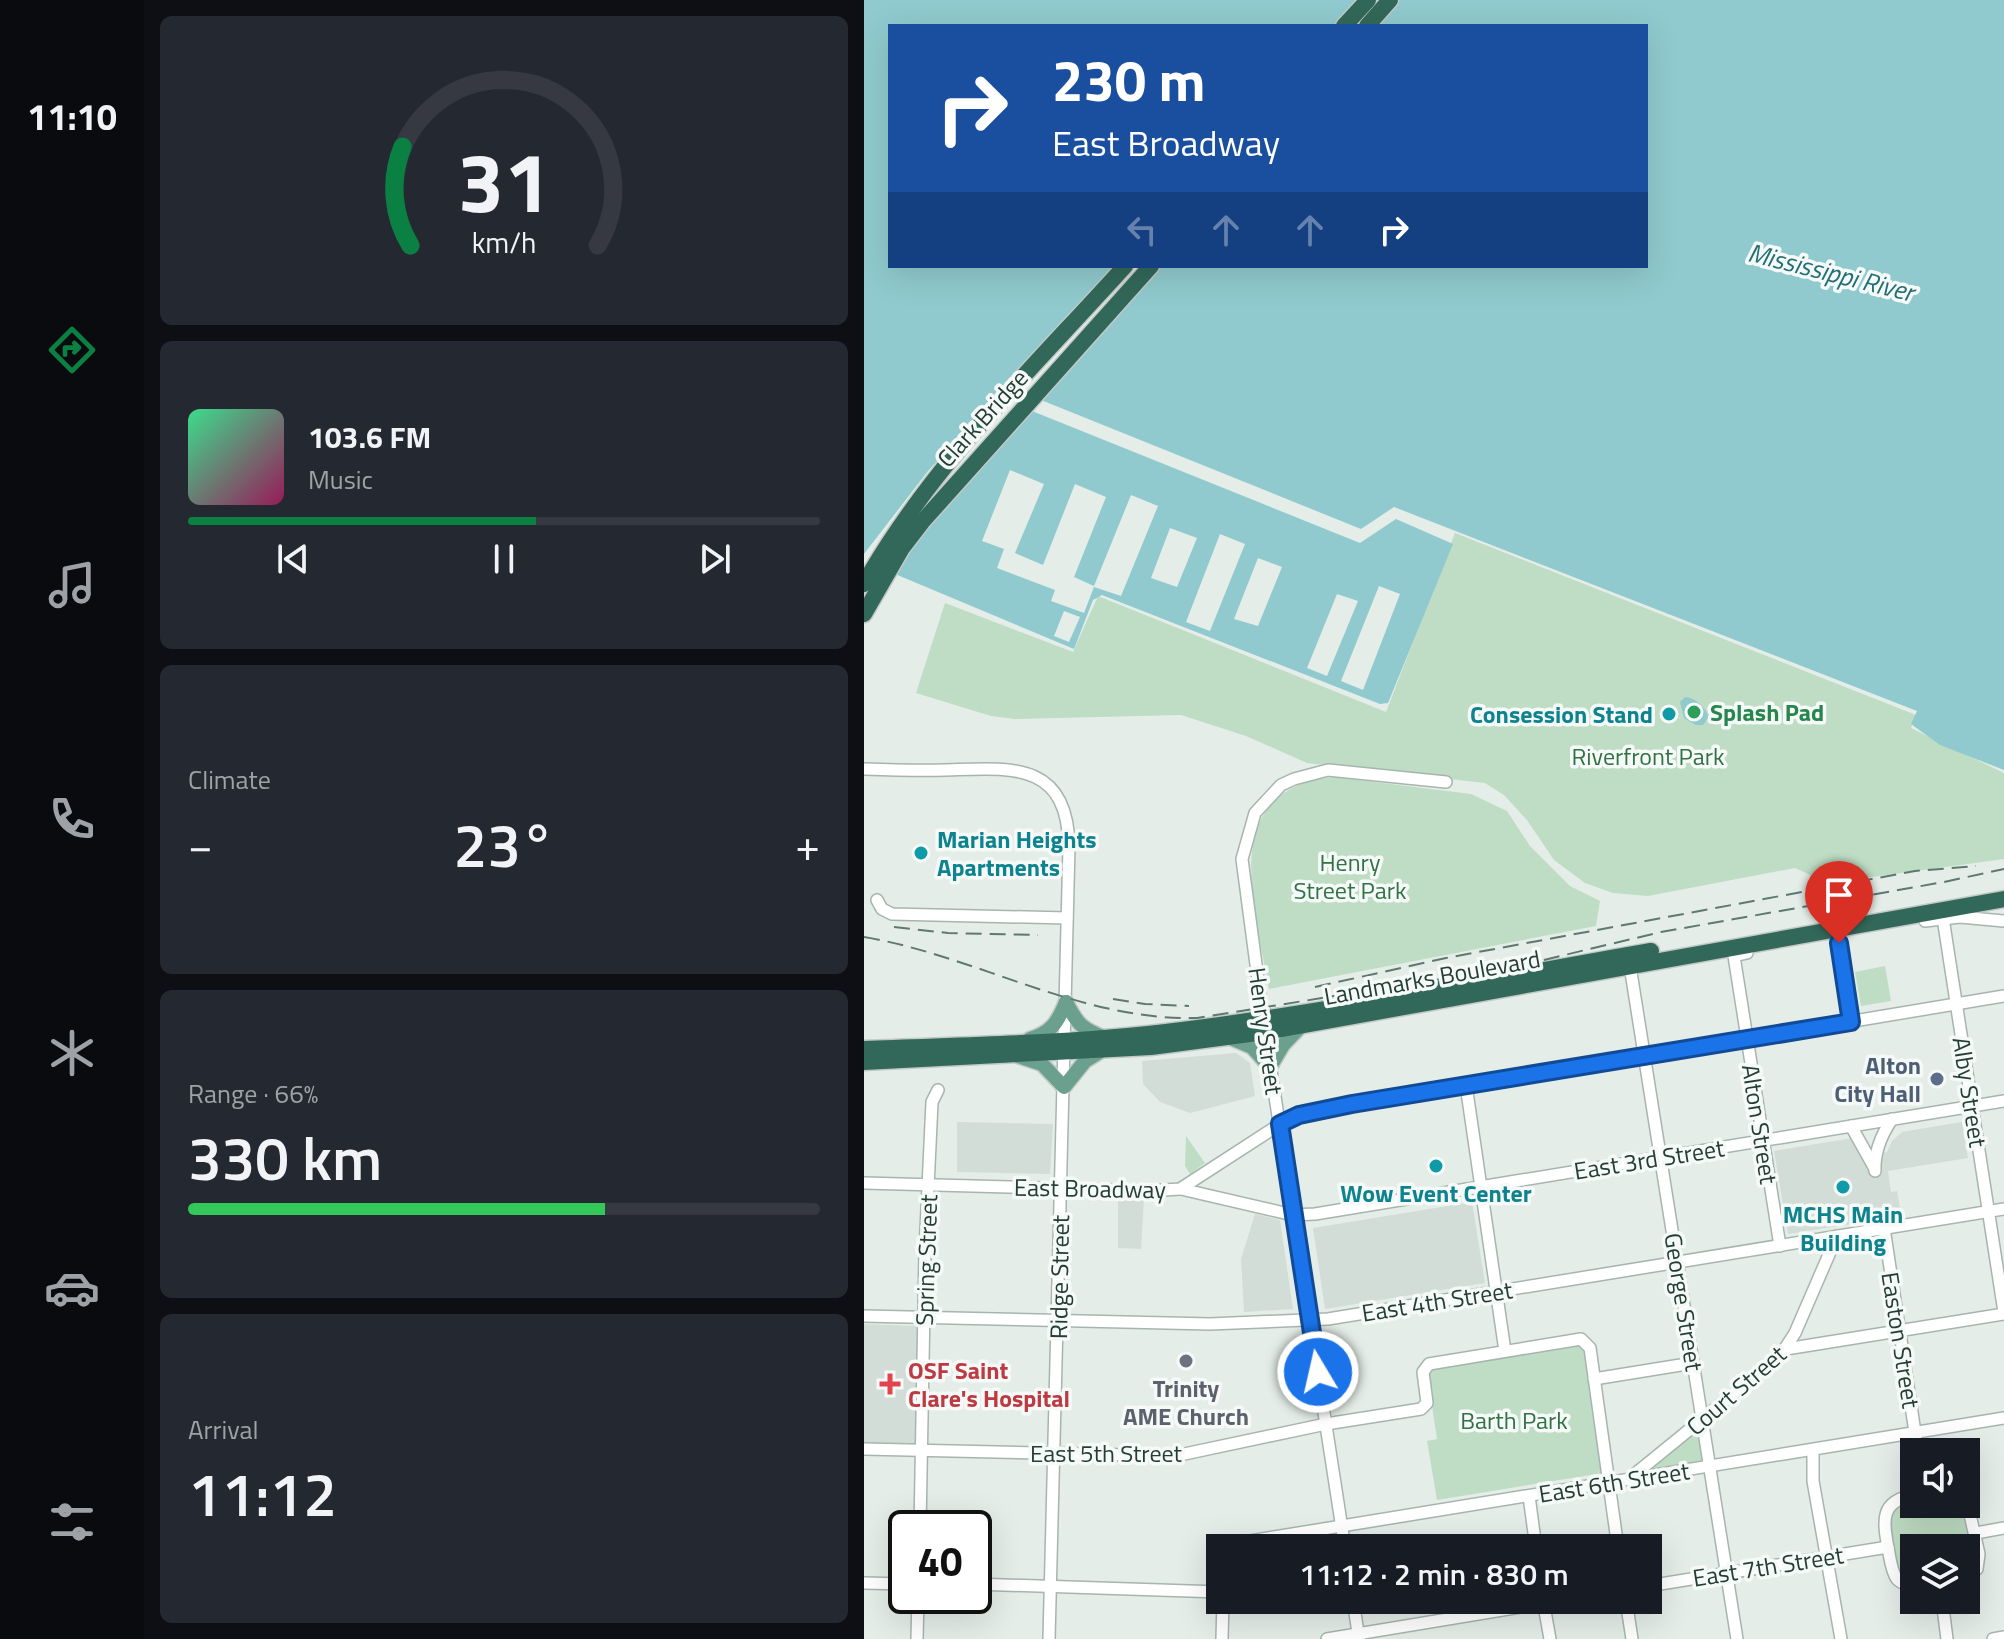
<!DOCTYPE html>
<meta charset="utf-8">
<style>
body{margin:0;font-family:"Titillium Web",sans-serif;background:#242831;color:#f1f3f6;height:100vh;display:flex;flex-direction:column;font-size:30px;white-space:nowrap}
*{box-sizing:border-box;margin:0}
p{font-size:26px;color:#9ea1a6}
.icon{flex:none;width:44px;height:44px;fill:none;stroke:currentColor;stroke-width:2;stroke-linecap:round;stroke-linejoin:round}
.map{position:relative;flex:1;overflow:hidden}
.drawer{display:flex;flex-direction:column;gap:16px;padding:16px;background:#0d0f14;width:720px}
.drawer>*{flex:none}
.hud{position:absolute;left:24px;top:24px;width:760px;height:244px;border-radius:0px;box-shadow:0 8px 32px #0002;background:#1a4fa0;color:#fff;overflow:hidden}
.tools{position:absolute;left:1036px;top:1438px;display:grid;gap:16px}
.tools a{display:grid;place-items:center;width:80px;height:80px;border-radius:0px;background:#171b24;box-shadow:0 8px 32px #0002;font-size:40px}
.speed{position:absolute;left:24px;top:1510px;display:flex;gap:16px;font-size:40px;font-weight:700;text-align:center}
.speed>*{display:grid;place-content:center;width:104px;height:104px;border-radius:50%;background:#171b24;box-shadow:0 8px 32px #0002;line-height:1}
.speed .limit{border:4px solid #111;border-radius:12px;background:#fff;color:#111}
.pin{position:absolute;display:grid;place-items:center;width:68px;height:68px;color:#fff;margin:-82px -34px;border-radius:50% 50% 50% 0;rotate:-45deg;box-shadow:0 0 8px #0007}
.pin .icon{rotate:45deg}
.me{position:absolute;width:88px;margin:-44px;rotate:351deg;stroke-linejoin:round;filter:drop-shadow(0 0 6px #0008)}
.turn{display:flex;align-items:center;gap:28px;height:168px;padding:0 32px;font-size:36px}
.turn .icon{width:104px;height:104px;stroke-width:2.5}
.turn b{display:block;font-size:56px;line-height:68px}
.lanes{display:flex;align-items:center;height:76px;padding:0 32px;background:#0003;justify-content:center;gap:40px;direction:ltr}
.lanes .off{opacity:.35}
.big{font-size:60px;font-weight:600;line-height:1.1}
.drawer .widget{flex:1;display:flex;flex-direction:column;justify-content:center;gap:12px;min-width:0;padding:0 28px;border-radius:12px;background:#242831}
.drawer .dial{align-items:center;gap:0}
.dial svg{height:208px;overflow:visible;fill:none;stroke:#363941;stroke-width:7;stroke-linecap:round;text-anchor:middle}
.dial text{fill:#f1f3f6;stroke:none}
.song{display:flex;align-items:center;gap:24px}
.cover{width:96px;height:96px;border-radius:12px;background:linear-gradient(135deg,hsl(150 70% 55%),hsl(330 70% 35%))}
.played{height:8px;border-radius:4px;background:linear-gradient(90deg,#0b8043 55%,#363941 55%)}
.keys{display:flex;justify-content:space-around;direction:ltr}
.heat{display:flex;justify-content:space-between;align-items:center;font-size:44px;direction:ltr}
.charge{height:12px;border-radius:6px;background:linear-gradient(90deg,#34c759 66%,#363941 0)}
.trip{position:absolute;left:342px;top:1534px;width:456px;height:80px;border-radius:0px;background:#171b24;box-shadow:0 8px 32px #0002;font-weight:600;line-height:80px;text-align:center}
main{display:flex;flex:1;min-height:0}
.tabs{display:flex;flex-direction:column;width:144px;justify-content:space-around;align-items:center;background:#090b0e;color:#9ea1a6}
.tabs .icon{width:56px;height:56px}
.tabs .active{color:#0b8043}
.tabs b{font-size:36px;color:#f1f3f6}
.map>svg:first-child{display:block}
</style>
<main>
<nav class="tabs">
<b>11:10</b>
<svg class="icon active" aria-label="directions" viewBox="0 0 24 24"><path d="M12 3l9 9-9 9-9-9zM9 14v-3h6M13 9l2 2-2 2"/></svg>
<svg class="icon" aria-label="music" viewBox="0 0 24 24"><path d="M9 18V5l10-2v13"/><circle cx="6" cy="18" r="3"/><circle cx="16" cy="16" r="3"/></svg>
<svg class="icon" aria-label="phone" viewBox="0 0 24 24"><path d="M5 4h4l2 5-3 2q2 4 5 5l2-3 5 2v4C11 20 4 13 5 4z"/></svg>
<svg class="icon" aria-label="climate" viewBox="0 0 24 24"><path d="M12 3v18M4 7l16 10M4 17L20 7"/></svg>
<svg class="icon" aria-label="car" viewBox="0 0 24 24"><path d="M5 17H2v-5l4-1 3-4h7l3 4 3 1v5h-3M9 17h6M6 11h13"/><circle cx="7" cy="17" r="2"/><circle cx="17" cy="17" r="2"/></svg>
<svg class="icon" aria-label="filters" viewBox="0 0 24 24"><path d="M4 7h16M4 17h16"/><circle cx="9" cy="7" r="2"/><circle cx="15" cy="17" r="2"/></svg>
</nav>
<section class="drawer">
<div class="widget dial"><svg viewBox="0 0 100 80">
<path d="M14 69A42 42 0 1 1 86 69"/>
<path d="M14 69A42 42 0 0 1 11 31" stroke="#0b8043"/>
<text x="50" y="56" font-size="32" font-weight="700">31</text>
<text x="50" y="72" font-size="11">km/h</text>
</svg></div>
<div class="widget">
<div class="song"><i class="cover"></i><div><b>103.6 FM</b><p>Music</p></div></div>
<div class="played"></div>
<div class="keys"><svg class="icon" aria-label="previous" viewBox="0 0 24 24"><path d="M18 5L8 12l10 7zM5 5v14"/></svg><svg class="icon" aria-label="pause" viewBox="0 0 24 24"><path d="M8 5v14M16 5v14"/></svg><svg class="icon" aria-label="next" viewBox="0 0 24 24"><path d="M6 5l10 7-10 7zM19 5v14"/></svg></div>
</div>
<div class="widget"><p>Climate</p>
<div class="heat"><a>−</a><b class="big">23°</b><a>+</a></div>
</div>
<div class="widget"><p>Range · 66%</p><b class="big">330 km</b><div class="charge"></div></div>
<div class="widget"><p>Arrival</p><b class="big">11:12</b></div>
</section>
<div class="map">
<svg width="1140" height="1639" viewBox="0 0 1140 1639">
<rect width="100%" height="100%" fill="#e4ede8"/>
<!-- built -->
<g fill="#d3ddd7">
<polygon points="372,1053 386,1063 391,1096 326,1113 296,1102 279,1084 278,1061"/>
<polygon points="93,1122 189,1124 186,1174 93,1172"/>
<polygon points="1098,1122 1104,1158 1024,1171 1027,1192 1033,1191 1037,1214 1031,1217 924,1234 910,1151 989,1138 1001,1155 1023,1152 1028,1141 1038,1132"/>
<polygon points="254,1198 280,1199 277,1249 254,1248"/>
<polygon points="608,1202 621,1283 461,1309 449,1228"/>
<polygon points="391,1214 416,1220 429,1309 380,1312 377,1259"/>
<polygon points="0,1324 53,1326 53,1444 0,1443"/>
</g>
<!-- green -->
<g fill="#bfddc4">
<polygon points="591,533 1052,715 1047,728 1140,773 1140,859 964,883 931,868 784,896 749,893 721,883 690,860 663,820 640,795 621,783 443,763 382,736 317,715 151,719 127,716 52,693 81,603 209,652 234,596 522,712"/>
<path d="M470 777 607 794 643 811 666 846 706 886 736 901 732 926 405 989C392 910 350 789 470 777Z"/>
<polygon points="1021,966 1027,1001 997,1006 991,972"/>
<polygon points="322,1136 341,1163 326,1174 321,1166"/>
<polygon points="713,1343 721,1347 739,1473 573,1500 563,1441 573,1439 563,1373 567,1367"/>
<polygon points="837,1425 842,1464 769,1477"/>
<path d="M1050 1500V1504H1102L1111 1561 1102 1575V1548H1050V1584C1027 1575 1029 1542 1026 1520 1028 1506 1038 1503 1050 1500Z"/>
</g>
<!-- water -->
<g fill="#90cace" fill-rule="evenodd">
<path d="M0 0H1140V770L1076 745 1047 724 1053 711 530 507 497 529 177 400 168 411 496 543 532 519 589 544 524 703 516 704 238 595 229 600 210 649 0 561ZM26 26H782V266H26Z"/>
<path d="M821 697C830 697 844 709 844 718L839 725H832L820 718 816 702Z"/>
</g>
<!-- pier -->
<g fill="#e4ede8">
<polygon points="251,266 291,266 22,573 8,561 0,565 0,554 64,471"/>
<polygon points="146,470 180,484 151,553 179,565 211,484 242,497 210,577 230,586 267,495 294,506 257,596 230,587 220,613 187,601 191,590 133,568 140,549 118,541"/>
<polygon points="306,528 333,538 313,587 287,578"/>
<polygon points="356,534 381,544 346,631 322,622"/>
<polygon points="394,558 418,567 394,626 370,619"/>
<polygon points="515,586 536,594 499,690 477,681"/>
<polygon points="473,594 494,601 463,676 443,668"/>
<polygon points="200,611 216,617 205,642 190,636"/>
</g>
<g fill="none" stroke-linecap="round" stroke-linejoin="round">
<!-- minor casing -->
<g stroke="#a7b5af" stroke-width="14">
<g id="minor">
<path d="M0 769C27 770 54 771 81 770 146 768 204 760 205 847L185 1639"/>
<polyline points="13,900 18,909 28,914 203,918"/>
<polyline points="1079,918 1140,1312"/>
<polyline points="1061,921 1096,917 1140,921"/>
<polyline points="974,936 987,1022"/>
<polyline points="883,953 870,956 916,1246"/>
<polyline points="766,966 873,1639"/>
<polyline points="602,1085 641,1351"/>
<polyline points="987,1126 1010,1167"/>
<path d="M1011 1171C1010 1152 1018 1134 1028 1119"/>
<polyline points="0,1183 284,1191 316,1189 421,1121 455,1110 1140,996"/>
<polyline points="317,1189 429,1215 451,1214 1140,1101"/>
<polyline points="1020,1228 1054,1452"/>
<polyline points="0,1316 346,1324 464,1319 1140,1209"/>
<polyline points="922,1349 1140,1314"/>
<polyline points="730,1379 829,1363"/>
<polyline points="0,1449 311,1456 462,1424 557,1409 563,1403 559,1372 565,1364 717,1339 726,1348 754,1548"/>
<polyline points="949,1450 949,1481 977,1639"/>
<polyline points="766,1478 916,1356 931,1333 973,1236"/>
<path d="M1050 1495C1016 1501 1019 1520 1024 1548 1026 1557 1027 1571 1033 1579 1037 1584 1044 1585 1050 1587"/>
<polyline points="665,1496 672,1548"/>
<polyline points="1102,1497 1115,1554 1113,1569 1102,1578"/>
<polyline points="56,1528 61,1251 68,1102 74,1090"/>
<polyline points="1112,1533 1140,1528"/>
<polyline points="360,1548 361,1545 1140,1418"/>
<polyline points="481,1548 401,1032 378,859 391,813 417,785 430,779 464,770 582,782"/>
<polyline points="0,1583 42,1584"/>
<polyline points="110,1584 356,1592"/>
<polyline points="784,1586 1024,1547"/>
<polyline points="489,1600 495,1639"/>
<polyline points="679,1600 686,1639"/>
<polyline points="762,1600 768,1639"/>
<polyline points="1078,1600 1083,1639"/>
<polyline points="53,1639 54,1596"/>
<polyline points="358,1639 359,1600"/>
<polyline points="463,1639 699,1600"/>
<polyline points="1129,1639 1140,1637"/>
</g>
</g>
<!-- major casing -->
<g stroke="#c2c9c6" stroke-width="17">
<g id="major">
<path d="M202 1002C213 1024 218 1029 241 1038"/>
<polyline points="362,1036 388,1047 406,1067 419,1045 438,1025"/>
<path d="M166 1039C187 1033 194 1022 202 1002"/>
<polyline points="154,1056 178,1064 200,1087 221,1061 240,1049"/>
</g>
</g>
<!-- highway casing -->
<g stroke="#c2c9c6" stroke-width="19">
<g id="highway">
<polyline points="480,26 504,0"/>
<polyline points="503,26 526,0"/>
<path d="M0 584C68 464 169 368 261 266"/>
<polyline points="0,614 38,548 58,522 287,266"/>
<path d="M0 1049C95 1045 190 1044 284 1034 453 1015 620 980 787 951"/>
<polyline points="0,1062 287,1047 401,1032 1140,899"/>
</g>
</g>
<!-- minor -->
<use href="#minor" stroke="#fff" stroke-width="11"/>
<!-- major -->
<use href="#major" stroke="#6ca08e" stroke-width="14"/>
<!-- highway -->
<use href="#highway" stroke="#326859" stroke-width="16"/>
<!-- rail -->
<g stroke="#5f7970" stroke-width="2" stroke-dasharray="16 8" stroke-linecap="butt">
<polyline points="30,927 84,933 174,935"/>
<path d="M0 937C113 956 216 1021 333 1018L646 968 797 932 1080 882 1140 869"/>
<polyline points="451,987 582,958 1051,871 1112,866"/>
<polyline points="249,999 281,1004 325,1006"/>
</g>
</g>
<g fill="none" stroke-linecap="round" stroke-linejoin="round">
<!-- route casing -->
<g stroke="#114b97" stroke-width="20">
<polyline id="route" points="454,1372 416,1124 435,1115 488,1104 987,1022 975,943"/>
</g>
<!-- route -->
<use href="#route" stroke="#1a73e8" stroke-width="14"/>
</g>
<!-- markers -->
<circle fill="#2e9e5b" stroke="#f5f9f7" stroke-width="3" cx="830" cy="712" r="8"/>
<g fill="#0f9aa8" stroke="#f5f9f7" stroke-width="3">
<circle cx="805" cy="714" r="8"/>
<circle cx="57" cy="853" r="8"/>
<circle cx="572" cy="1166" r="8"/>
<circle cx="979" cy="1187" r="8"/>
</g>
<circle fill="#5c6f8a" stroke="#f5f9f7" stroke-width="3" cx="1073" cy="1079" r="8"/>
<circle fill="#6b7280" stroke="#f5f9f7" stroke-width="3" cx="322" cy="1361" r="8"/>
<path fill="#e0444e" stroke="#f5f9f7" stroke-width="3" d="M22 1372h8v8h8v8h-8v8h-8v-8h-8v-8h8z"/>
<g text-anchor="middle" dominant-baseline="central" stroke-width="7" stroke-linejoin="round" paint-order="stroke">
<!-- street labels -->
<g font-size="24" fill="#253e35" stroke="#f5f9f7">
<text transform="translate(118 418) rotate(-48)">Clark Bridge</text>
<text transform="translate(568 977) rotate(-10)">Landmarks Boulevard</text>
<text transform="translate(402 1031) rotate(82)">Henry Street</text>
<text transform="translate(1106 1092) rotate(81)">Alby Street</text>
<text transform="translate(896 1124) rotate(81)">Alton Street</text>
<text transform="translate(785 1159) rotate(-9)">East 3rd Street</text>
<text transform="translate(226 1188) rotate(1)">East Broadway</text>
<text transform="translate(62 1260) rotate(-88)">Spring Street</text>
<text transform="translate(195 1277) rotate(-89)">Ridge Street</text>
<text transform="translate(573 1301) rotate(-9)">East 4th Street</text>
<text transform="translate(820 1302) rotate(81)">George Street</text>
<text transform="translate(1037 1340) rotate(81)">Easton Street</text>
<text transform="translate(872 1390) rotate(-41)">Court Street</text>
<text x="242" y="1453">East 5th Street</text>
<text transform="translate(750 1482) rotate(-9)">East 6th Street</text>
<text transform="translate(904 1566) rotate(-9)">East 7th Street</text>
</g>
<!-- leisure labels -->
<g font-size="24" font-weight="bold" fill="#27864d" stroke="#f5f9f7" text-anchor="start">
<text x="846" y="712">Splash Pad</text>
</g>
<!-- culture labels -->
<g font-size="24" font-weight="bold" fill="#0d838f" stroke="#f5f9f7">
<text x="789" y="714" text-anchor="end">Consession Stand</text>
<text x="73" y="839" text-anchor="start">Marian Heights<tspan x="73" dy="28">Apartments</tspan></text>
<text x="572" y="1193">Wow Event Center</text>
<text x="979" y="1214">MCHS Main<tspan x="979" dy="28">Building</tspan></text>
</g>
<!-- park labels -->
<g font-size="24" fill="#317245" stroke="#f5f9f7">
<text x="784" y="756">Riverfront Park</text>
<text x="486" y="862">Henry<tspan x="486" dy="28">Street Park</tspan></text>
<text x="650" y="1420">Barth Park</text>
</g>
<!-- service labels -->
<g font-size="24" font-weight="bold" fill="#4e5e75" stroke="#f5f9f7" text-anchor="end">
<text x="1057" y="1065">Alton<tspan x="1057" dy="28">City Hall</tspan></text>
</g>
<!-- health labels -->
<g font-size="24" font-weight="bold" fill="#be3a42" stroke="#f5f9f7" text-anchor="start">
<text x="44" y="1370">OSF Saint<tspan x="44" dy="28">Clare's Hospital</tspan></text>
</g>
<!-- worship labels -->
<g font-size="24" font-weight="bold" fill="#5b616d" stroke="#f5f9f7">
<text x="322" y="1388">Trinity<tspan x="322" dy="28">AME Church</tspan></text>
</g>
<!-- water labels -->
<g font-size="26" font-style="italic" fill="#226f76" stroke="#f5f9f7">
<text transform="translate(967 272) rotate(14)">Mississippi River</text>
</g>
</g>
</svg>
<div class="tools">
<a><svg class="icon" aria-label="sound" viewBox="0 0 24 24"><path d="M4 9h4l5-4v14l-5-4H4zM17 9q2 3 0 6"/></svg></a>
<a><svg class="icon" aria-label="layers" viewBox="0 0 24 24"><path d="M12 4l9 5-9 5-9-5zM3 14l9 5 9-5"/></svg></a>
</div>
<div class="speed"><div class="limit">40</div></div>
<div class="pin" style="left:975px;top:943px;background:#d93025"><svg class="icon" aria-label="arrive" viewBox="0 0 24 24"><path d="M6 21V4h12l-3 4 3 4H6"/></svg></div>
<svg class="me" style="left:454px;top:1372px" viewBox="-20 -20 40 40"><circle r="17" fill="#1a73e8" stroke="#fff" stroke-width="3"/><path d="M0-11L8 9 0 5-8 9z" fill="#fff"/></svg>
<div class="trip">11:12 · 2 min · 830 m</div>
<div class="hud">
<div class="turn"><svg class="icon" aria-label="right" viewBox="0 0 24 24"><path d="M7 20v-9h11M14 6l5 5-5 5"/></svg><div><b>230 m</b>East Broadway</div></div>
<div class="lanes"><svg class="icon off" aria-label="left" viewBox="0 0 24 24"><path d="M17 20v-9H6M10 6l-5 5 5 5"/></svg><svg class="icon off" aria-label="ahead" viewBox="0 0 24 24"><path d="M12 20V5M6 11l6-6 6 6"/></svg><svg class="icon off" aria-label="ahead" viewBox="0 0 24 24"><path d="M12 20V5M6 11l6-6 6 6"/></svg><svg class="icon" aria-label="right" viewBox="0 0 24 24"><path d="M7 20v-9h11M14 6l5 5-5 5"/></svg></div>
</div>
</div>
</main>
